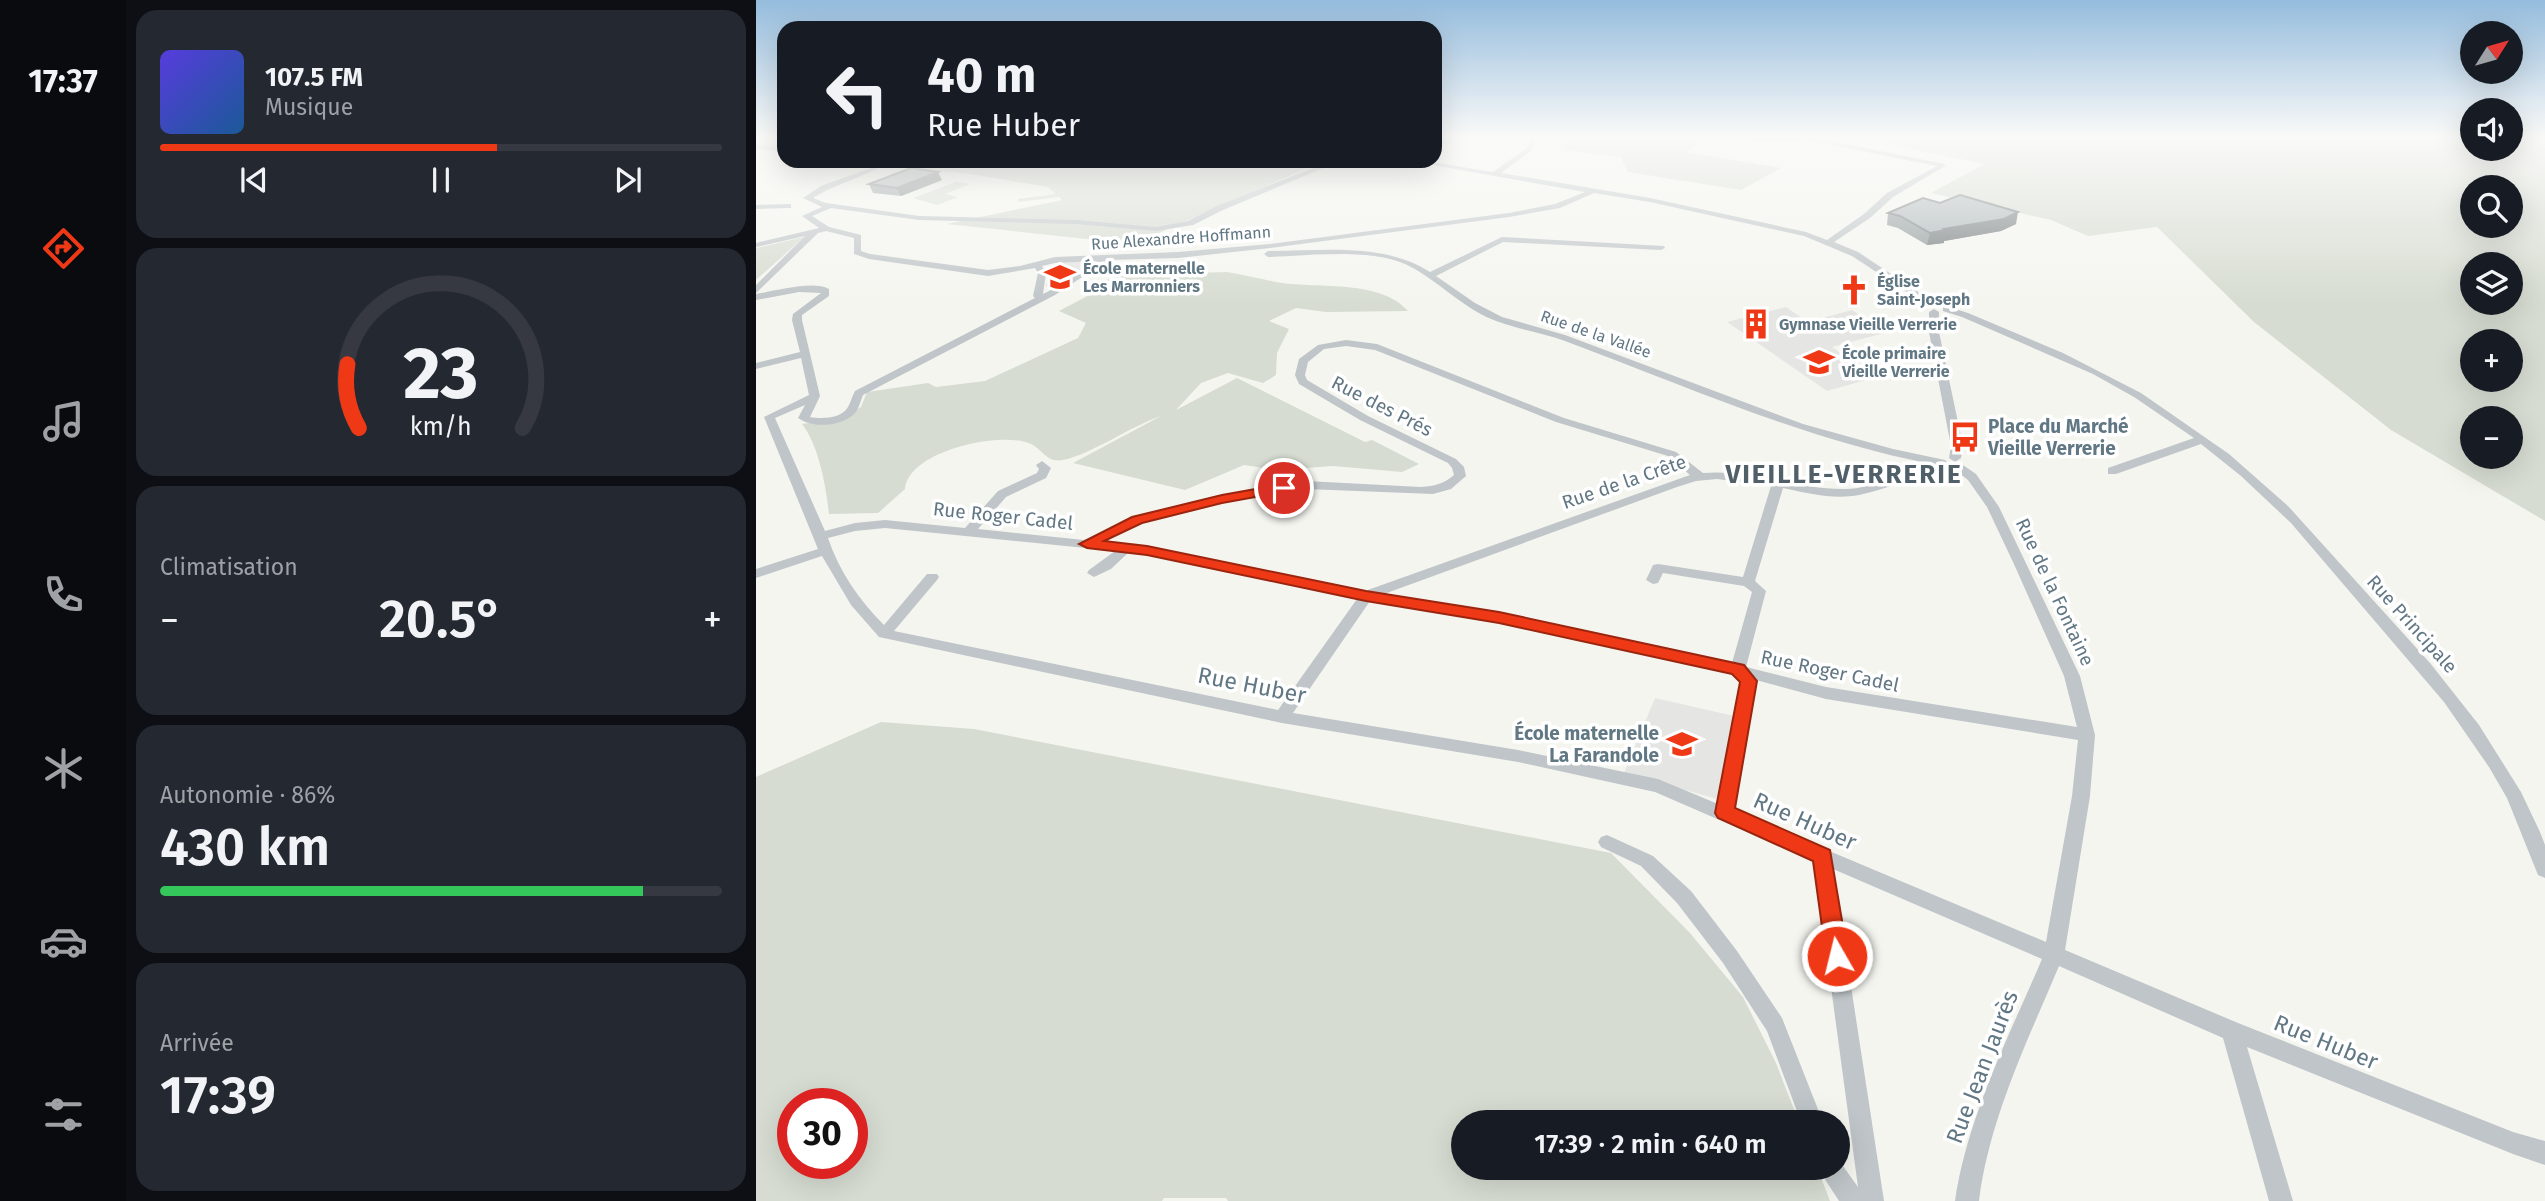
<!DOCTYPE html>
<html lang="fr">
<meta charset="utf-8">
<style>
body{margin:0;font-family:"Fira Sans",sans-serif;background:#242831;color:#f1f3f6;height:100vh;display:flex;flex-direction:column;font-size:26px;white-space:nowrap}
*{box-sizing:border-box;margin:0}
p{font-size:23px;color:#9ea1a6}
.icon{flex:none;width:38px;height:38px;fill:none;stroke:currentColor;stroke-width:2;stroke-linecap:round;stroke-linejoin:round}
.map{position:relative;flex:1;overflow:hidden}
.panel{display:flex;flex-direction:column;gap:10px;padding:10px;background:#0d0f14;width:630px}
.panel>*{flex:none}
.hud{position:absolute;left:21px;top:21px;width:665px;height:147px;border-radius:21px;box-shadow:0 7px 28px #0002;background:#171b24;color:#f1f3f6;overflow:hidden}
.needle{width:46px;rotate:53deg}
.tools{position:absolute;left:1704px;top:21px;display:grid;gap:14px}
.tools a{display:grid;place-items:center;width:63px;height:63px;border-radius:50%;background:#171b24;box-shadow:0 7px 28px #0002;font-size:35px}
.speed{position:absolute;left:21px;top:1088px;display:flex;gap:14px;font-size:35px;font-weight:700;text-align:center}
.speed>*{display:grid;place-content:center;width:91px;height:91px;border-radius:50%;background:#171b24;box-shadow:0 7px 28px #0002;line-height:1}
.speed .limit{border:10px solid #d22;background:#fff;color:#111}
.pin{position:absolute;display:grid;place-items:center;width:60px;height:60px;color:#fff;margin:-30px;border:4px solid #fff;border-radius:50%;box-shadow:0 2px 7px #0007}
.me{position:absolute;width:77px;margin:-38px;rotate:352deg;stroke-linejoin:round;filter:drop-shadow(0 0 5px #0008)}
.turn{display:flex;align-items:center;gap:24px;height:147px;padding:0 35px;font-size:32px}
.turn .icon{width:91px;height:91px;stroke-width:2.5}
.turn b{display:block;font-size:49px;line-height:60px}
.big{font-size:52px;font-weight:600;line-height:1.1}
.panel .card{flex:1;display:flex;flex-direction:column;justify-content:center;gap:10px;min-width:0;padding:0 24px;border-radius:21px;background:#242831}
.panel .dial{align-items:center;gap:0}
.dial svg{height:182px;overflow:visible;fill:none;stroke:#363941;stroke-width:7;stroke-linecap:round;text-anchor:middle}
.dial text{fill:#f1f3f6;stroke:none}
.song{display:flex;align-items:center;gap:21px}
.cover{width:84px;height:84px;border-radius:10px;background:linear-gradient(135deg,hsl(250 70% 55%),hsl(210 70% 35%))}
.played{height:7px;border-radius:4px;background:linear-gradient(90deg,#ef3916 60%,#363941 60%)}
.keys{display:flex;justify-content:space-around;direction:ltr}
.heat{display:flex;justify-content:space-between;align-items:center;font-size:38px;direction:ltr}
.charge{height:10px;border-radius:5px;background:linear-gradient(90deg,#34c759 86%,#363941 0)}
.trip{position:absolute;left:695px;top:1110px;width:399px;height:70px;border-radius:35px;background:#171b24;box-shadow:0 7px 28px #0002;font-weight:600;line-height:70px;text-align:center}
main{display:flex;flex:1;min-height:0}
.tabs{display:flex;flex-direction:column;width:126px;justify-content:space-around;align-items:center;background:#090b0e;color:#9ea1a6}
.tabs .icon{width:49px;height:49px}
.tabs .selected{color:#ef3916}
.tabs b{font-size:32px;color:#f1f3f6}
.map>svg:first-child{display:block}
</style>
<main>
<nav class="tabs">
<b>17:37</b>
<svg class="icon selected" aria-label="directions" viewBox="0 0 24 24"><path d="M12 3l9 9-9 9-9-9zM9 14v-3h6M13 9l2 2-2 2"/></svg>
<svg class="icon" aria-label="music" viewBox="0 0 24 24"><path d="M9 18V5l10-2v13"/><circle cx="6" cy="18" r="3"/><circle cx="16" cy="16" r="3"/></svg>
<svg class="icon" aria-label="phone" viewBox="0 0 24 24"><path d="M5 4h4l2 5-3 2q2 4 5 5l2-3 5 2v4C11 20 4 13 5 4z"/></svg>
<svg class="icon" aria-label="climate" viewBox="0 0 24 24"><path d="M12 3v18M4 7l16 10M4 17L20 7"/></svg>
<svg class="icon" aria-label="car" viewBox="0 0 24 24"><path d="M5 17H2v-5l4-1 3-4h7l3 4 3 1v5h-3M9 17h6M6 11h13"/><circle cx="7" cy="17" r="2"/><circle cx="17" cy="17" r="2"/></svg>
<svg class="icon" aria-label="filters" viewBox="0 0 24 24"><path d="M4 7h16M4 17h16"/><circle cx="9" cy="7" r="2"/><circle cx="15" cy="17" r="2"/></svg>
</nav>
<section class="panel">
<div class="card">
<div class="song"><i class="cover"></i><div><b>107.5 FM</b><p>Musique</p></div></div>
<div class="played"></div>
<div class="keys"><svg class="icon" aria-label="previous" viewBox="0 0 24 24"><path d="M18 5L8 12l10 7zM5 5v14"/></svg><svg class="icon" aria-label="pause" viewBox="0 0 24 24"><path d="M8 5v14M16 5v14"/></svg><svg class="icon" aria-label="next" viewBox="0 0 24 24"><path d="M6 5l10 7-10 7zM19 5v14"/></svg></div>
</div>
<div class="card dial"><svg viewBox="0 0 100 80">
<path d="M14 69A42 42 0 1 1 86 69"/>
<path d="M14 69A42 42 0 0 1 9 41" stroke="#ef3916"/>
<text x="50" y="56" font-size="32" font-weight="700">23</text>
<text x="50" y="72" font-size="11">km/h</text>
</svg></div>
<div class="card"><p>Climatisation</p>
<div class="heat"><a>−</a><b class="big">20.5°</b><a>+</a></div>
</div>
<div class="card"><p>Autonomie · 86%</p><b class="big">430 km</b><div class="charge"></div></div>
<div class="card"><p>Arrivée</p><b class="big">17:39</b></div>
</section>
<div class="map">
<svg width="1789" height="1201" viewBox="0 0 1789 1201">
<rect width="100%" height="100%" fill="#f5f5f0"/>
<!-- built -->
<g fill="#e5e6e4">
<polygon points="343,260 300,287 290,287 293,267 311,261"/>
<polygon points="1030,307 1052,322 1096,310 1132,332 1076,347 1121,377 1071,391 971,322"/>
<polygon points="899,698 978,716 961,799 868,773"/>
</g>
<!-- green -->
<g fill="#d6dcd1" fill-rule="evenodd">
<polygon points="679,137 955,137 929,152 1025,168 985,190 872,172 865,157 808,150 807,142 776,138 766,143 736,139 683,145 679,145"/>
<path d="M1096 137H1717V149H1755V137H1789V521L1635 430 1498 322 1401 227 1332 236 1295 220 1175 193 1229 164ZM1717 187H1755V226H1717ZM1717 264H1755V303H1717ZM1717 341H1755V380H1717ZM1717 418H1755V457H1717Z"/>
<polygon points="147,161 567,161 378,244 191,224 306,200 303,197 262,202 262,199 300,194 292,187 215,174 142,166"/>
<polygon points="200,182 214,184 189,194 202,197 181,205 157,198"/>
<polygon points="48,237 0,280 0,248"/>
<path d="M471 272C490 275 508 280 526 283 562 288 626 280 652 311L570 312 540 308 513 321 533 329 521 353 520 375 507 383 472 373 445 383 420 410 481 378 609 442 616 440 663 464 646 472 577 466 521 470 488 465 429 490 317 463 405 416C373 427 336 454 307 460 291 463 287 450 275 444 245 430 152 451 149 489L122 513 73 514C70 486 63 446 46 424L85 418 105 407 111 392 172 383 180 387 229 381 322 338 330 323 303 311 341 291 348 281 364 275Z"/>
<path d="M125 722 218 729 855 853 934 933 987 997 1020 1063 1043 1122H707V1167H1061L1074 1201H472L470 1198H408L406 1201H0V777ZM96 1104V1164H37V1104Z"/>
</g>
<g fill="none" stroke-linecap="round" stroke-linejoin="round">
<!-- minor -->
<g fill="#bfc5c8" fill-rule="evenodd">
<path d="M774 137H780L776 150 745 173 894 198 1050 232 1071 240 1108 214 1131 193 1181 166 1055 141 999 142 988 137H1055L1189 164V166L1137 197 1114 218 1078 242 1102 252 1177 302 1169 304 1096 256 1048 236 894 202 838 193 804 208 753 217 514 248 422 258 352 260 299 295 107 395C104 402 103 410 97 415 83 427 56 428 42 418L49 405 19 418 69 531 99 523 129 520 209 528 242 491 281 473 283 469 280 465 286 461 295 468 290 478 250 497 222 529 328 540 377 517 466 495 550 481 665 487C678 486 688 484 698 475L696 468 692 463 604 420 543 384 539 375 543 359 562 345 590 340 621 344 808 418 920 452 947 473C995 469 1039 489 1087 489 1117 490 1146 471 1175 464 1047 439 930 386 809 341 787 333 765 330 743 322 707 310 682 279 649 264 611 248 552 256 512 257L508 254 512 251C566 251 627 242 674 272L746 237 908 246 909 248 905 250 747 242 680 276 719 303 746 317 809 335 1047 424 1137 449 1189 460 1194 465 1192 467C1162 474 1134 489 1103 495 1078 500 1051 493 1027 488L999 581 1010 591 990 667 1070 687 1321 727 1308 676 1257 562 1231 507 1212 480 1197 468 1199 465H1207L1220 474 1243 507 1324 676 1339 735 1334 796 1309 950 1482 1023 1757 1132 1789 1141V1165L1757 1154 1491 1047 1537 1201H1513L1467 1038 1303 966C1271 1042 1233 1120 1223 1201H1199C1211 1118 1253 1036 1286 959L1077 869 1128 1201H1083L1061 1167H1082V1159L1102 1187 1058 861 899 792 762 762 526 723 123 637 95 605 66 556 0 578V569L62 549 8 417 53 395 45 358 0 369V363L44 352 36 320 37 314 65 293 43 292 0 300V294C19 291 57 280 73 289V296L46 315V320L64 396 54 417C66 419 85 419 92 407 95 402 96 396 99 391L279 298 277 296 282 273 279 268 232 276 113 259 98 254V238L70 231 62 233 0 293V285L49 236 0 247V243L63 228 46 216 66 207 47 198 65 186 115 168 118 164V161H124L125 165 119 170 71 190 57 198 70 203 163 216 320 220 400 227 432 221 461 206 575 161H584L467 210 437 225 400 231 320 224 163 220 75 208 56 216 73 227 105 235V251L114 254 232 270 264 266 299 257 422 252 514 244 753 213 799 204 829 192 654 161H669L737 172 771 148ZM340 261 293 291 287 294 290 273 286 266 299 263ZM590 346 619 350 800 422 912 456 934 475 609 591 391 546 346 542 385 523 466 503 550 489 677 494 695 489 710 476 708 467 700 459 612 416 551 380 549 375 552 362 568 349ZM961 479 1015 486 987 577 902 564 897 565 890 580 897 584 902 583 907 573 988 586 996 592 976 663 743 612 628 594 921 487 940 481ZM129 528 359 551 333 570 331 573 338 577 355 569 373 552 391 554 601 599 522 710 138 631 181 580 183 577 181 574H171L128 625C103 600 83 571 72 538L99 531ZM614 601 743 622 977 674 985 682 962 804 902 779 762 750 537 713ZM1000 680 1070 699 1322 740 1316 796 1290 942 978 811Z"/>
<polygon points="0,145 28,147 28,151 0,149"/>
<polygon points="35,204 35,208 32,208 0,209 0,205"/>
<polygon points="1190,306 1212,313 1307,353 1385,393 1473,454 1532,506 1674,663 1723,725 1765,792 1784,832 1789,845 1789,878 1782,875 1751,798 1733,767 1688,702 1535,523 1485,476 1445,444 1360,474 1352,474 1352,468 1438,438 1378,397 1337,374 1206,317 1187,311 1187,307"/>
<polygon points="1178,309 1183,312 1183,332 1207,446 1205,458 1199,462 1193,458 1195,446 1173,332 1173,312"/>
<polygon points="851,835 897,856 935,891 981,951 1026,1018 1067,1122 1045,1122 1011,1031 967,963 921,903 885,866 845,847 842,842 845,837"/>
</g>
</g>
<!-- wall -->
<g fill="#929b9e">
<polygon points="186,180 145,196 117,193 113,184"/>
<polygon points="1132,213 1260,224 1245,231 1188,241 1188,243 1171,245 1142,228 1131,225"/>
</g>
<!-- shaded-wall -->
<g fill="#777e81">
<polygon points="182,172 186,180 145,196 141,188"/>
<polygon points="1262,212 1260,224 1245,231 1188,241 1188,243 1171,245 1174,233"/>
</g>
<!-- building -->
<g fill="#aab4b8" stroke="#777e81" stroke-width="2">
<polygon points="155,168 182,172 141,188 113,184"/>
<polygon points="1204,195 1262,212 1248,219 1188,229 1190,230 1174,233 1144,216 1132,213 1167,198 1184,203"/>
</g>
<!-- sky -->
<linearGradient id="sky" x2="0" y2="1"><stop stop-color="#95bcdd"/><stop offset="0.45" stop-color="#fafaf8"/><stop offset="1" stop-color="#fafaf8" stop-opacity="0"/></linearGradient>
<rect width="1789" height="305" fill="url(#sky)"/>
<!-- route -->
<polygon fill="#ef3916" stroke="#9b250e" stroke-width="2" points="528,484 535,488 533,491 466,503 386,523 348,541 391,546 610,591 743,612 988,665 1001,681 979,808 1074,850 1092,956 1089,963 1081,966 1073,963 1070,956 1057,861 962,818 959,813 984,682 976,674 743,623 610,601 391,555 331,548 323,544 376,517 466,495"/>
<!-- icons -->
<defs>
<g id="school-bare" transform="scale(2.415)"><path d="M0-5L7-2L0 1L-7-2ZM-4 1L0 2.5L4 1V4Q0 6-4 4Z" fill="#ef3916" stroke="#fff" stroke-width="2.5" paint-order="stroke"/></g>
<g id="church-bare" transform="scale(2.415)"><path d="M-1.2-6h2.4v3.5h3.3v2.4h-3.3V6h-2.4V-.1h-3.3v-2.4h3.3Z" fill="#ef3916" stroke="#fff" stroke-width="2.5" paint-order="stroke"/></g>
<g id="building-bare" transform="scale(2.415)"><path d="M-4-6H4V6H1V3H-1V6H-4ZM-2.5-4.3h1.7v1.8h-1.7ZM.8-4.3h1.7v1.8H.8ZM-2.5-1h1.7V.8h-1.7ZM.8-1h1.7V.8H.8Z" fill="#ef3916" stroke="#fff" stroke-width="2.5" paint-order="stroke"/></g>
<g id="bus-bare" transform="scale(2.415)"><path d="M-5-6H5V4H4V6H2V4H-2V6H-4V4H-5ZM-3.5-4V0h7V-4ZM-3.5 1.2v1.5H-2V1.2ZM2 1.2v1.5H3.5V1.2Z" fill="#ef3916" stroke="#fff" stroke-width="2.5" paint-order="stroke"/></g>
</defs>
<g fill-rule="evenodd">
<use href="#school-bare" x="304" y="277"/>
<use href="#church-bare" x="1098" y="290"/>
<use href="#building-bare" x="1000" y="324"/>
<use href="#school-bare" x="1063" y="362"/>
<use href="#bus-bare" x="1209" y="437"/>
<use href="#school-bare" x="926" y="744"/>
</g>
<g text-anchor="middle" dominant-baseline="central" stroke-width="7" stroke-linejoin="round" paint-order="stroke">
<!-- far-street labels -->
<g font-size="16" fill="#617784" stroke="#fff">
<text transform="translate(425 238) rotate(-4)">Rue Alexandre Hoffmann</text>
<text transform="translate(840 334) rotate(19)">Rue de la Vallée</text>
</g>
<!-- far-poi labels -->
<g font-size="16" font-weight="bold" fill="#617784" stroke="#fff" text-anchor="start">
<text x="327" y="268">École maternelle<tspan x="327" dy="18">Les Marronniers</tspan></text>
<text x="1121" y="281">Église<tspan x="1121" dy="18">Saint-Joseph</tspan></text>
<text x="1023" y="324">Gymnase Vieille Verrerie</text>
<text x="1086" y="353">École primaire<tspan x="1086" dy="18">Vieille Verrerie</tspan></text>
</g>
<!-- street labels -->
<g font-size="19" fill="#617784" stroke="#fff">
<text transform="translate(626 406) rotate(27)">Rue des Prés</text>
<text transform="translate(868 482) rotate(-19)">Rue de la Crête</text>
<text transform="translate(247 516) rotate(6)">Rue Roger Cadel</text>
<text transform="translate(1299 592) rotate(65)">Rue de la Fontaine</text>
<text transform="translate(1656 624) rotate(48)">Rue Principale</text>
<text transform="translate(1074 671) rotate(12)">Rue Roger Cadel</text>
</g>
<!-- poi labels -->
<g font-size="19" font-weight="bold" fill="#617784" stroke="#fff" text-anchor="start">
<text x="1232" y="426">Place du Marché<tspan x="1232" dy="22">Vieille Verrerie</tspan></text>
<text x="903" y="733" text-anchor="end">École maternelle<tspan x="903" dy="22">La Farandole</tspan></text>
</g>
<!-- near-street labels -->
<g font-size="23" fill="#617784" stroke="#fff">
<text transform="translate(496 685) rotate(11)">Rue Huber</text>
<text transform="translate(1049 821) rotate(24)">Rue Huber</text>
<text transform="translate(1570 1042) rotate(22)">Rue Huber</text>
<text transform="translate(1226 1067) rotate(-69)">Rue Jean Jaurès</text>
</g>
<!-- district labels -->
<g font-size="26" font-weight="bold" letter-spacing="2" fill="#505f68" stroke="#fff">
<text x="1088" y="474">VIEILLE-VERRERIE</text>
</g>
</g>
</svg>
<div class="tools">
<a><svg class="needle" viewBox="-14 -14 28 28"><path d="M0-13l5 13h-10z" fill="#e53935"/><path d="M0 13l5-13h-10z" fill="#9ea1a6"/></svg></a>
<a><svg class="icon" aria-label="sound" viewBox="0 0 24 24"><path d="M4 9h4l5-4v14l-5-4H4zM17 9q2 3 0 6"/></svg></a>
<a><svg class="icon" aria-label="search" viewBox="0 0 24 24"><circle cx="10" cy="10" r="6"/><path d="M15 15l6 6"/></svg></a>
<a><svg class="icon" aria-label="layers" viewBox="0 0 24 24"><path d="M12 4l9 5-9 5-9-5zM3 14l9 5 9-5"/></svg></a>
<a>+</a>
<a>−</a>
</div>
<div class="speed"><div class="limit">30</div></div>
<div class="pin" style="left:528px;top:488px;background:#d93025"><svg class="icon" aria-label="arrive" viewBox="0 0 24 24"><path d="M6 21V4h12l-3 4 3 4H6"/></svg></div>
<svg class="me" style="left:1081px;top:956px" viewBox="-20 -20 40 40"><circle r="17" fill="#ef3916" stroke="#fff" stroke-width="3"/><path d="M0-11L8 9 0 5-8 9z" fill="#fff"/></svg>
<div class="trip">17:39 · 2 min · 640 m</div>
<div class="hud">
<div class="turn"><svg class="icon" aria-label="left" viewBox="0 0 24 24"><path d="M17 20v-9H6M10 6l-5 5 5 5"/></svg><div><b>40 m</b>Rue Huber</div></div>
</div>
</div>
</main>
